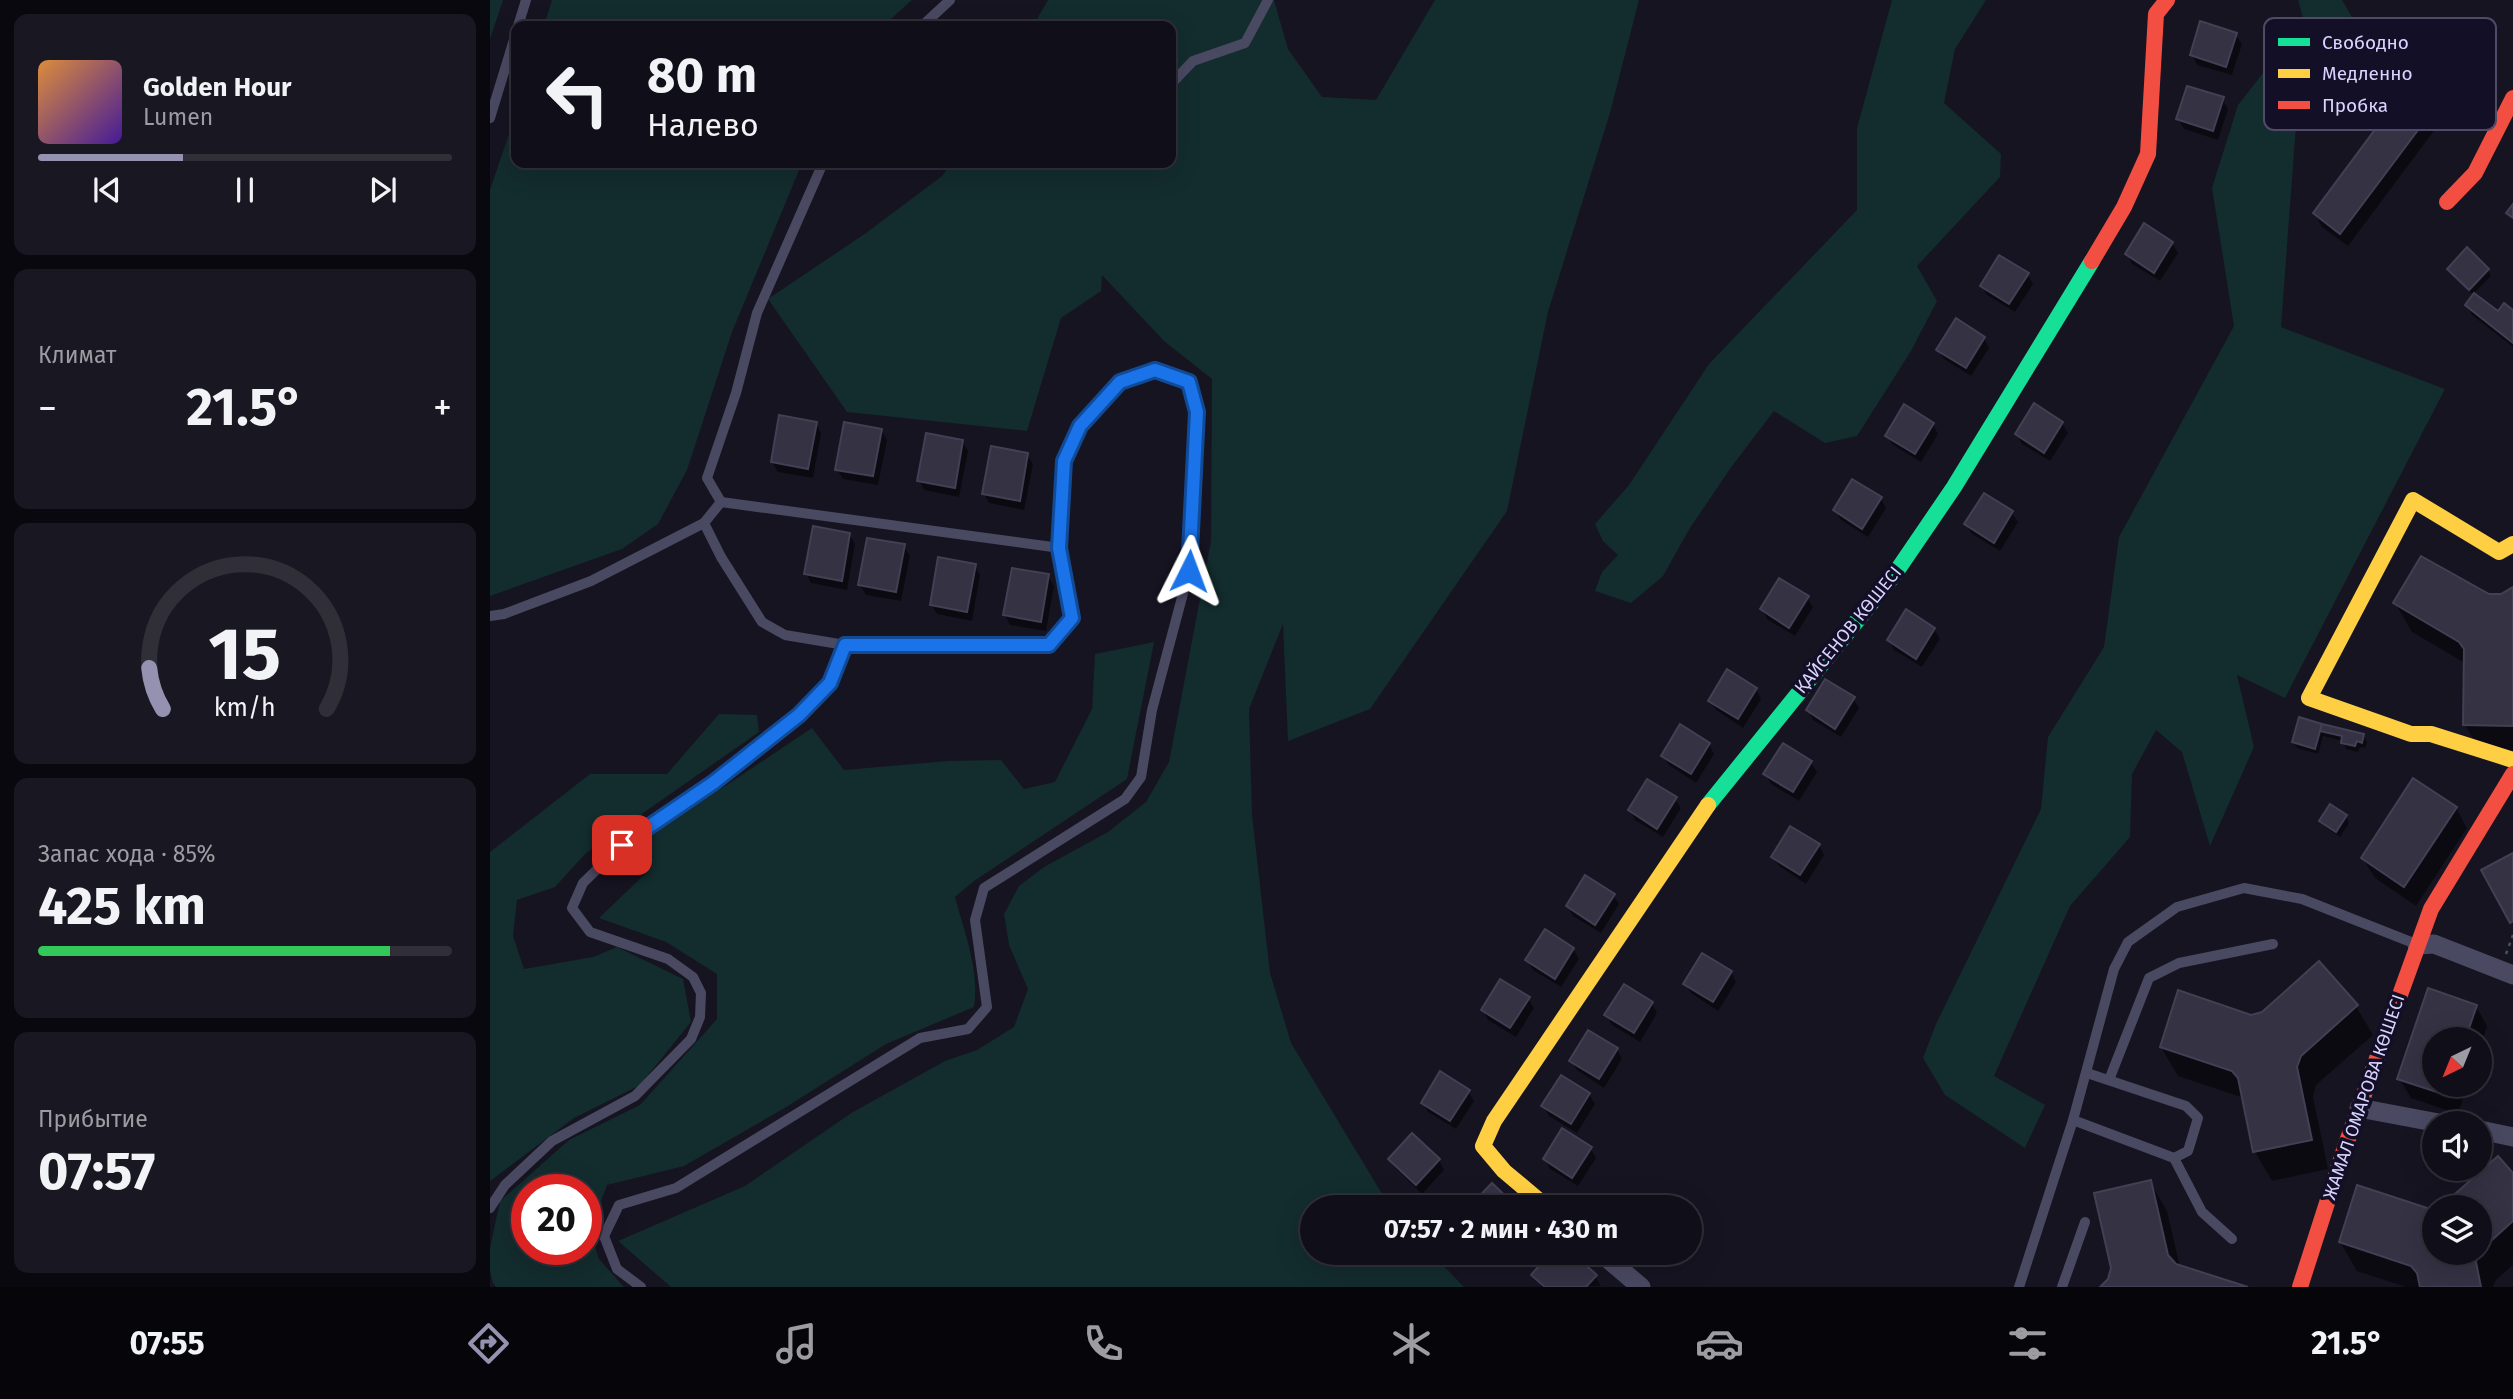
<!DOCTYPE html>
<html lang="ru">
<meta charset="utf-8">
<style>
body{margin:0;font-family:"Fira Sans",sans-serif;background:#191822;color:#f1f3f6;height:100vh;display:flex;flex-direction:column;font-size:26px;white-space:nowrap}
*{box-sizing:border-box;margin:0}
p{font-size:23px;color:#9c9ca2}
.icon{flex:none;width:38px;height:38px;fill:none;stroke:currentColor;stroke-width:2;stroke-linecap:round;stroke-linejoin:round}
.map{position:relative;flex:1;overflow:hidden}
.side{display:flex;flex-direction:column;gap:14px;padding:14px;background:#09080e;width:490px}
.side>*{flex:none}
.top-card{position:absolute;left:21px;top:21px;width:665px;height:147px;border-radius:14px;box-shadow:0 7px 28px #0002,0 0 0 2px #302f38;background:#100f19;color:#f1f3f6;overflow:hidden}
.needle{width:46px;rotate:223deg}
.buttons{position:absolute;left:1932px;top:1027px;display:grid;gap:14px}
.buttons a{display:grid;place-items:center;width:70px;height:70px;border-radius:50%;background:#100f19;box-shadow:0 7px 28px #0002,0 0 0 2px #302f38;font-size:35px}
.speed{position:absolute;left:21px;top:1174px;display:flex;gap:14px;font-size:35px;font-weight:700;text-align:center}
.speed>*{display:grid;place-content:center;width:91px;height:91px;border-radius:50%;background:#100f19;box-shadow:0 7px 28px #0002,0 0 0 2px #302f38;line-height:1}
.speed .limit{border:10px solid #d22;background:#fff;color:#111}
.pin{position:absolute;display:grid;place-items:center;width:60px;height:60px;color:#fff;margin:-30px;border-radius:14px;box-shadow:0 4px 10px #0006}
.me{position:absolute;width:77px;margin:-38px;rotate:3deg;stroke-linejoin:round;filter:drop-shadow(0 0 5px #0008)}
.turn{display:flex;align-items:center;gap:24px;height:147px;padding:0 21px;font-size:32px}
.turn .icon{width:91px;height:91px;stroke-width:2.5}
.turn b{display:block;font-size:49px;line-height:60px}
.big{font-size:52px;font-weight:700;line-height:1.1}
.side .widget{flex:1;display:flex;flex-direction:column;justify-content:center;gap:10px;min-width:0;padding:0 24px;border-radius:14px;background:#191822}
.side .dial{align-items:center;gap:0}
.dial svg{height:182px;overflow:visible;fill:none;stroke:#302f38;stroke-width:7;stroke-linecap:round;text-anchor:middle}
.dial text{fill:#f1f3f6;stroke:none}
.song{display:flex;align-items:center;gap:21px}
.cover{width:84px;height:84px;border-radius:10px;background:linear-gradient(135deg,hsl(30 70% 55%),hsl(260 70% 35%))}
.played{height:7px;border-radius:4px;background:linear-gradient(90deg,#9591b1 35%,#302f38 35%)}
.keys{display:flex;justify-content:space-around;direction:ltr}
.heat{display:flex;justify-content:space-between;align-items:center;font-size:38px;direction:ltr}
.charge{height:10px;border-radius:5px;background:linear-gradient(90deg,#34c759 85%,#302f38 0)}
.trip{position:absolute;left:810px;top:1195px;width:402px;height:70px;border-radius:35px;background:#100f19;box-shadow:0 7px 28px #0002,0 0 0 2px #302f38;font-weight:700;line-height:70px;text-align:center}
.dock{display:flex;height:112px;justify-content:space-around;align-items:center;background:#06060a;color:#9c9ca2}
.dock .icon{width:49px;height:49px}
.dock .on{color:#9591b1}
.dock b{font-size:32px;color:#f1f3f6}
main{display:flex;flex:1;min-height:0}
.map>svg:first-child{display:block}
</style>
<main>
<section class="side">
<div class="widget">
<div class="song"><i class="cover"></i><div><b>Golden Hour</b><p>Lumen</p></div></div>
<div class="played"></div>
<div class="keys"><svg class="icon" aria-label="previous" viewBox="0 0 24 24"><path d="M18 5L8 12l10 7zM5 5v14"/></svg><svg class="icon" aria-label="pause" viewBox="0 0 24 24"><path d="M8 5v14M16 5v14"/></svg><svg class="icon" aria-label="next" viewBox="0 0 24 24"><path d="M6 5l10 7-10 7zM19 5v14"/></svg></div>
</div>
<div class="widget"><p>Климат</p>
<div class="heat"><a>−</a><b class="big">21.5°</b><a>+</a></div>
</div>
<div class="widget dial"><svg viewBox="0 0 100 80">
<path d="M14 69A42 42 0 1 1 86 69"/>
<path d="M14 69A42 42 0 0 1 8 51" stroke="#9591b1"/>
<text x="50" y="56" font-size="32" font-weight="700">15</text>
<text x="50" y="72" font-size="11">km/h</text>
</svg></div>
<div class="widget"><p>Запас хода · 85%</p><b class="big">425 km</b><div class="charge"></div></div>
<div class="widget"><p>Прибытие</p><b class="big">07:57</b></div>
</section>
<div class="map">
<svg width="2023" height="1287" viewBox="0 0 2023 1287">
<rect width="100%" height="100%" fill="#161421"/>
<!-- green -->
<g fill="#132c2d" fill-rule="evenodd">
<polygon points="0,0 13,0 0,39"/>
<polygon points="62,0 422,0 393,26 54,26"/>
<polygon points="558,0 784,0 798,49 832,97 886,100 945,0 1149,0 1120,113 1058,312 1017,511 880,709 798,741 793,624 759,709 762,815 780,973 801,1043 900,1207 822,1208 822,1253 941,1253 974,1287 181,1287 128,1241 255,1186 363,1112 455,1061 487,1050 524,1027 538,989 519,945 514,914 529,886 554,867 618,832 656,802 679,762 721,541 722,379 674,341 612,275 611,291 571,318 537,431 357,412 278,299 376,233 452,176 462,163 681,163 681,50 683,48 681,48 681,26 543,26"/>
<polygon points="1402,0 1496,0 1465,49 1454,103 1511,154 1510,177 1427,266 1447,301 1421,351 1367,436 1335,443 1284,411 1242,466 1200,528 1173,576 1141,603 1105,591 1112,572 1128,555 1113,541 1105,524 1139,485 1219,364 1367,210 1367,128"/>
<polygon points="1808,0 1852,0 1869,29 1806,125 1791,327 1955,389 1795,698 1747,675 1764,747 1720,846 1692,752 1666,730 1642,774 1640,837 1580,906 1504,1076 1555,1105 1535,1148 1455,1095 1433,1058 1446,1024 1551,809 1558,737 1614,647 1629,537 1744,326 1722,188 1748,105 1814,21"/>
<polygon points="26,113 26,163 312,163 242,332 197,470 168,524 132,549 0,596 0,190"/>
<path d="M664 642 637 779 484 881 465 897C474 931 490 971 484 1007L396 1044 293 1109 194 1166 117 1185 100 1231 109 1259 134 1287H6L3 1283 0 1271V1248L10 1201 79 1140 150 1105 227 1019V974L176 942 109 918 156 873 123 861 322 728 354 770 458 761 511 760 534 789 565 782 602 709 605 654ZM37 1190H96V1250H37Z"/>
<polygon points="229,714 267,715 269,732 96,853 65,887 27,900 23,936 34,969 103,957 127,947 193,979 201,1022 150,1085 84,1118 0,1181 0,852 100,774 177,774"/>
</g>
<!-- shadow -->
<g fill="#0007">
<polygon points="1746,35 1752,44 1742,75 1707,65 1702,55"/>
<polygon points="1957,91 1964,104 1858,246 1832,227 1825,214"/>
<polygon points="1732,99 1738,109 1728,140 1694,129 1688,119"/>
<polygon points="1682,243 1688,253 1670,281 1642,264 1637,254"/>
<polygon points="1959,269 1998,270 2001,276 1983,294 2008,314 2023,312 2023,347 1982,315 1977,305 1984,296"/>
<polygon points="1537,274 1543,284 1525,312 1497,295 1492,286"/>
<polygon points="1494,338 1499,348 1481,376 1454,359 1448,350"/>
<polygon points="326,423 331,433 323,478 288,472 282,462"/>
<polygon points="1572,423 1578,433 1560,461 1532,444 1527,434"/>
<polygon points="1443,424 1448,434 1431,462 1403,445 1397,436"/>
<polygon points="391,430 397,440 388,485 353,479 347,469"/>
<polygon points="472,441 478,451 469,497 434,490 429,480"/>
<polygon points="537,455 543,464 534,510 499,503 494,494"/>
<polygon points="1494,495 1522,513 1528,522 1510,551 1482,534 1476,524"/>
<polygon points="1391,499 1396,508 1378,537 1351,520 1345,510"/>
<polygon points="359,534 365,544 357,590 321,583 316,573"/>
<polygon points="414,546 420,556 411,601 376,595 370,585"/>
<polygon points="485,566 490,575 482,621 447,614 441,604"/>
<polygon points="558,576 564,586 556,631 520,625 515,615"/>
<polygon points="2023,589 2023,754 1992,754 1975,725 1975,663 1922,632 1905,603 2011,596"/>
<polygon points="1317,598 1323,607 1305,636 1277,619 1272,609"/>
<polygon points="1444,629 1450,639 1432,667 1404,650 1399,640"/>
<polygon points="1266,689 1271,699 1253,728 1226,710 1220,701"/>
<polygon points="1363,699 1369,708 1351,737 1323,720 1318,710"/>
<polygon points="1810,719 1873,736 1877,742 1875,748 1870,747 1868,752 1856,749 1853,741 1833,736 1828,754 1807,748 1803,742"/>
<polygon points="1219,744 1224,754 1206,783 1179,765 1173,756"/>
<polygon points="1293,745 1321,763 1327,772 1309,801 1281,784 1275,774"/>
<polygon points="1185,799 1191,808 1173,837 1145,820 1140,810"/>
<polygon points="1966,808 1977,828 1926,906 1885,878 1873,859"/>
<polygon points="1856,816 1859,823 1850,837 1835,827 1831,821"/>
<polygon points="1329,845 1334,855 1316,884 1289,866 1283,857"/>
<polygon points="1123,895 1129,904 1111,933 1083,916 1078,906"/>
<polygon points="1083,949 1089,959 1071,987 1043,970 1037,960"/>
<polygon points="1241,972 1246,982 1228,1011 1201,993 1195,984"/>
<polygon points="1939,990 1986,1006 1997,1026 1990,1048 1990,1040 1944,1040 1944,1085 1977,1085 1968,1114 1921,1098 1909,1078"/>
<polygon points="1038,999 1044,1008 1026,1037 998,1020 993,1010"/>
<polygon points="1162,1004 1167,1013 1150,1042 1122,1025 1116,1015"/>
<polygon points="1866,1006 1883,1035 1826,1085 1823,1097 1838,1169 1782,1181 1765,1152 1754,1098 1688,1076 1671,1047 1760,1016"/>
<polygon points="1127,1049 1132,1059 1114,1088 1087,1070 1081,1061"/>
<polygon points="978,1091 984,1101 966,1129 938,1112 933,1103"/>
<polygon points="1099,1094 1105,1104 1087,1133 1059,1116 1053,1106"/>
<polygon points="1100,1148 1106,1158 1088,1186 1060,1169 1055,1159"/>
<polygon points="900,1159 949,1160 954,1170 932,1194 906,1169"/>
<polygon points="2023,1176 2023,1265 2006,1280 2003,1287 1916,1287 1867,1271 1850,1242 1944,1210 1944,1253 1990,1253 1990,1208"/>
<polygon points="1660,1182 1677,1211 1690,1267 1756,1287 1612,1287 1620,1280"/>
<polygon points="1062,1253 1079,1253 1105,1276 1111,1286 1052,1287 1043,1275"/>
</g>
<!-- building -->
<g fill="#343243" stroke="#433f54" stroke-width="2">
<polygon points="1710,21 1747,33 1736,67 1700,55"/>
<polygon points="1930,69 1958,90 1850,234 1823,213"/>
<polygon points="1697,86 1734,97 1723,131 1686,119"/>
<polygon points="2023,204 2023,218 2016,213"/>
<polygon points="1654,223 1683,242 1664,273 1635,254"/>
<polygon points="1977,247 1999,269 1979,290 1957,269"/>
<polygon points="1509,255 1539,273 1519,304 1490,286"/>
<polygon points="1984,293 2008,311 2014,303 2023,310 2023,343 1975,305"/>
<polygon points="1466,318 1495,337 1476,368 1446,350"/>
<polygon points="1544,403 1573,422 1554,453 1525,434"/>
<polygon points="1414,404 1444,423 1425,454 1395,436"/>
<polygon points="289,415 327,422 318,469 281,462"/>
<polygon points="354,422 392,429 383,476 345,470"/>
<polygon points="436,433 473,440 465,488 427,481"/>
<polygon points="501,446 538,453 530,501 492,494"/>
<polygon points="1362,479 1392,497 1372,529 1343,510"/>
<polygon points="1494,493 1523,511 1504,543 1474,524"/>
<polygon points="323,526 360,533 352,581 314,574"/>
<polygon points="377,538 415,544 406,592 368,585"/>
<polygon points="1931,556 1999,594 2011,594 2023,587 2023,726 1973,725 1974,649 1969,642 1903,603"/>
<polygon points="448,557 486,564 477,612 440,605"/>
<polygon points="522,568 559,574 551,622 513,615"/>
<polygon points="1289,578 1319,596 1299,628 1270,609"/>
<polygon points="1416,609 1445,628 1426,659 1397,640"/>
<polygon points="1237,669 1267,688 1248,719 1218,701"/>
<polygon points="1335,679 1365,697 1345,729 1316,710"/>
<polygon points="1809,717 1832,724 1825,749 1802,742"/>
<polygon points="1190,724 1220,743 1201,774 1171,756"/>
<polygon points="1832,724 1874,734 1872,743 1867,741 1865,746 1851,743 1852,736 1830,731"/>
<polygon points="1293,743 1322,761 1303,792 1273,774"/>
<polygon points="1923,778 1967,807 1914,887 1871,858"/>
<polygon points="1157,779 1187,797 1167,829 1138,810"/>
<polygon points="1840,804 1857,815 1846,832 1829,821"/>
<polygon points="1300,826 1330,844 1310,875 1281,857"/>
<polygon points="2023,853 2023,921 2020,923 1991,870"/>
<polygon points="1095,875 1125,894 1105,925 1076,906"/>
<polygon points="1055,929 1084,948 1065,979 1035,960"/>
<polygon points="1212,953 1242,971 1223,1002 1193,984"/>
<polygon points="1829,961 1868,1005 1811,1056 1807,1067 1822,1140 1763,1152 1748,1078 1742,1071 1670,1047 1688,990 1761,1015 1772,1012"/>
<polygon points="1010,979 1040,997 1020,1028 991,1010"/>
<polygon points="1134,984 1163,1002 1144,1033 1114,1015"/>
<polygon points="1938,988 1987,1005 1975,1040 1944,1040 1944,1085 1960,1085 1956,1095 1907,1079"/>
<polygon points="1098,1030 1128,1048 1109,1079 1079,1061"/>
<polygon points="950,1071 980,1090 960,1121 931,1103"/>
<polygon points="1071,1075 1100,1093 1081,1124 1051,1106"/>
<polygon points="1072,1128 1102,1147 1082,1178 1053,1159"/>
<polygon points="922,1133 950,1159 926,1185 898,1159"/>
<polygon points="2008,1156 2023,1173 2023,1221 1990,1251 1990,1208 1949,1208"/>
<polygon points="1661,1180 1678,1255 1686,1264 1758,1287 1610,1287 1618,1279 1621,1268 1604,1193"/>
<polygon points="1002,1183 1028,1208 978,1208"/>
<polygon points="1867,1185 1940,1209 1944,1209 1944,1253 1989,1253 1986,1262 1991,1287 1930,1287 1927,1273 1921,1266 1849,1242"/>
<polygon points="1060,1253 1082,1253 1107,1275 1096,1287 1055,1287 1041,1275"/>
</g>
<g fill="none" stroke-linecap="round" stroke-linejoin="round">
<!-- path -->
<polyline stroke="#44505f" stroke-width="2.5" stroke-dasharray="3.5 5" stroke-linecap="butt" points="2016,954 2023,935"/>
<!-- lane -->
<g stroke="#4a4962" stroke-width="10">
<polyline points="28,26 36,0"/>
<polyline points="432,26 460,0"/>
<polyline points="681,84 703,61 755,43 778,0"/>
<polyline points="0,118 26,33"/>
<polyline points="231,502 217,478 246,393 267,313 333,163"/>
<polyline points="0,616 14,614 101,581 214,523 231,502 570,548"/>
<polyline points="1619,1080 1659,978 1689,963 1783,944"/>
<polyline points="1583,1120 1684,1158 1698,1151 1708,1118 1696,1106 1597,1073"/>
<polyline points="1684,1158 1712,1212 1742,1239"/>
<polyline points="0,1208 15,1185 62,1141 145,1096 201,1039 210,1017 211,993 203,977 178,959 100,932 82,908 93,883 132,845 224,783 309,715 340,683 355,645 295,635 272,622 231,557 214,523"/>
<polyline points="151,1287 127,1269 114,1236 129,1205 186,1188 430,1038 478,1029 497,1007 485,920 494,888 635,799 651,777 662,710 699,571 707,412 699,382 665,370 630,381 590,426 574,461 570,548 582,618 560,645 355,645"/>
<polyline points="1529,1287 1583,1120 1624,969 1638,942 1687,907 1754,888 1812,899 1926,944"/>
<polyline points="1572,1287 1595,1222"/>
</g>
<!-- street -->
<g stroke="#4a4962" stroke-width="19">
<polyline points="1927,945 1944,944 2023,975"/>
<polyline points="1869,1108 1954,1124"/>
<polyline points="1990,1130 2023,1137"/>
<polyline points="1111,1253 1151,1287"/>
</g>
<!-- fast -->
<polyline stroke="#16e098" stroke-width="16" points="1218,805 1404,575 1464,487 1602,261"/>
<!-- slow -->
<g stroke="#ffcf43" stroke-width="16">
<polyline points="2023,544 2009,552 1923,500 1819,698 1921,734 1941,734 2023,760"/>
<polyline points="1058,1208 1014,1171 993,1146 1004,1121 1218,805"/>
</g>
<!-- jam -->
<g stroke="#f24e42" stroke-width="16">
<polyline points="1957,202 1985,173 2023,98"/>
<polyline points="1602,261 1634,207 1658,154 1666,14 1677,0"/>
<polyline points="1810,1287 1855,1147 1941,909 2023,774"/>
</g>
</g>
<g fill="none" stroke-linecap="round" stroke-linejoin="round">
<!-- route casing -->
<g stroke="#114b97" stroke-width="18">
<polyline id="route" points="132,845 223,783 309,715 340,683 355,645 559,645 582,618 569,548 574,461 590,426 630,382 665,370 699,382 707,412 699,571"/>
</g>
<!-- route -->
<use href="#route" stroke="#1a73e8" stroke-width="12"/>
</g>
<g text-anchor="middle" dominant-baseline="central" stroke-width="7" stroke-linejoin="round" paint-order="stroke">
<!-- street labels -->
<g font-size="18" fill="#d9d4ff" stroke="#130f26">
<text transform="translate(1358 630) rotate(-51)">ҚАЙСЕНОВ КӨШЕСІ</text>
<text transform="translate(1874 1097) rotate(-71)">ЖАМАЛ ОМАРОВА КӨШЕСІ</text>
</g>
</g>
<!-- legend -->
<rect x="1774" y="18" width="232" height="112" rx="10" fill="#130f26" stroke="#4e4a67" stroke-width="2"/>
<rect x="1788" y="38" width="32" height="8" fill="#16e098"/>
<rect x="1788" y="69" width="32" height="9" fill="#ffcf43"/>
<rect x="1788" y="101" width="32" height="8" fill="#f24e42"/>
<g font-size="19" fill="#d9d4ff">
<text x="1832" y="49">Свободно</text>
<text x="1832" y="80">Медленно</text>
<text x="1832" y="112">Пробка</text>
</g>
</svg>
<div class="buttons">
<a><svg class="needle" viewBox="-14 -14 28 28"><path d="M0-13l5 13h-10z" fill="#e53935"/><path d="M0 13l5-13h-10z" fill="#9c9ca2"/></svg></a>
<a><svg class="icon" aria-label="sound" viewBox="0 0 24 24"><path d="M4 9h4l5-4v14l-5-4H4zM17 9q2 3 0 6"/></svg></a>
<a><svg class="icon" aria-label="layers" viewBox="0 0 24 24"><path d="M12 4l9 5-9 5-9-5zM3 14l9 5 9-5"/></svg></a>
</div>
<div class="speed"><div class="limit">20</div></div>
<div class="pin" style="left:132px;top:845px;background:#d93025"><svg class="icon" aria-label="arrive" viewBox="0 0 24 24"><path d="M6 21V4h12l-3 4 3 4H6"/></svg></div>
<svg class="me" style="left:699px;top:571px" viewBox="-20 -20 40 40"><path d="M0-17L14 15 0 8-14 15z" fill="#1a73e8" stroke="#fff" stroke-width="4"/></svg>
<div class="trip">07:57 · 2 мин · 430 m</div>
<div class="top-card">
<div class="turn"><svg class="icon" aria-label="left" viewBox="0 0 24 24"><path d="M17 20v-9H6M10 6l-5 5 5 5"/></svg><div><b>80 m</b>Налево</div></div>
</div>
</div>
</main>
<nav class="dock">
<b>07:55</b>
<svg class="icon on" aria-label="directions" viewBox="0 0 24 24"><path d="M12 3l9 9-9 9-9-9zM9 14v-3h6M13 9l2 2-2 2"/></svg>
<svg class="icon" aria-label="music" viewBox="0 0 24 24"><path d="M9 18V5l10-2v13"/><circle cx="6" cy="18" r="3"/><circle cx="16" cy="16" r="3"/></svg>
<svg class="icon" aria-label="phone" viewBox="0 0 24 24"><path d="M5 4h4l2 5-3 2q2 4 5 5l2-3 5 2v4C11 20 4 13 5 4z"/></svg>
<svg class="icon" aria-label="climate" viewBox="0 0 24 24"><path d="M12 3v18M4 7l16 10M4 17L20 7"/></svg>
<svg class="icon" aria-label="car" viewBox="0 0 24 24"><path d="M5 17H2v-5l4-1 3-4h7l3 4 3 1v5h-3M9 17h6M6 11h13"/><circle cx="7" cy="17" r="2"/><circle cx="17" cy="17" r="2"/></svg>
<svg class="icon" aria-label="filters" viewBox="0 0 24 24"><path d="M4 7h16M4 17h16"/><circle cx="9" cy="7" r="2"/><circle cx="15" cy="17" r="2"/></svg>
<b>21.5°</b>
</nav>
